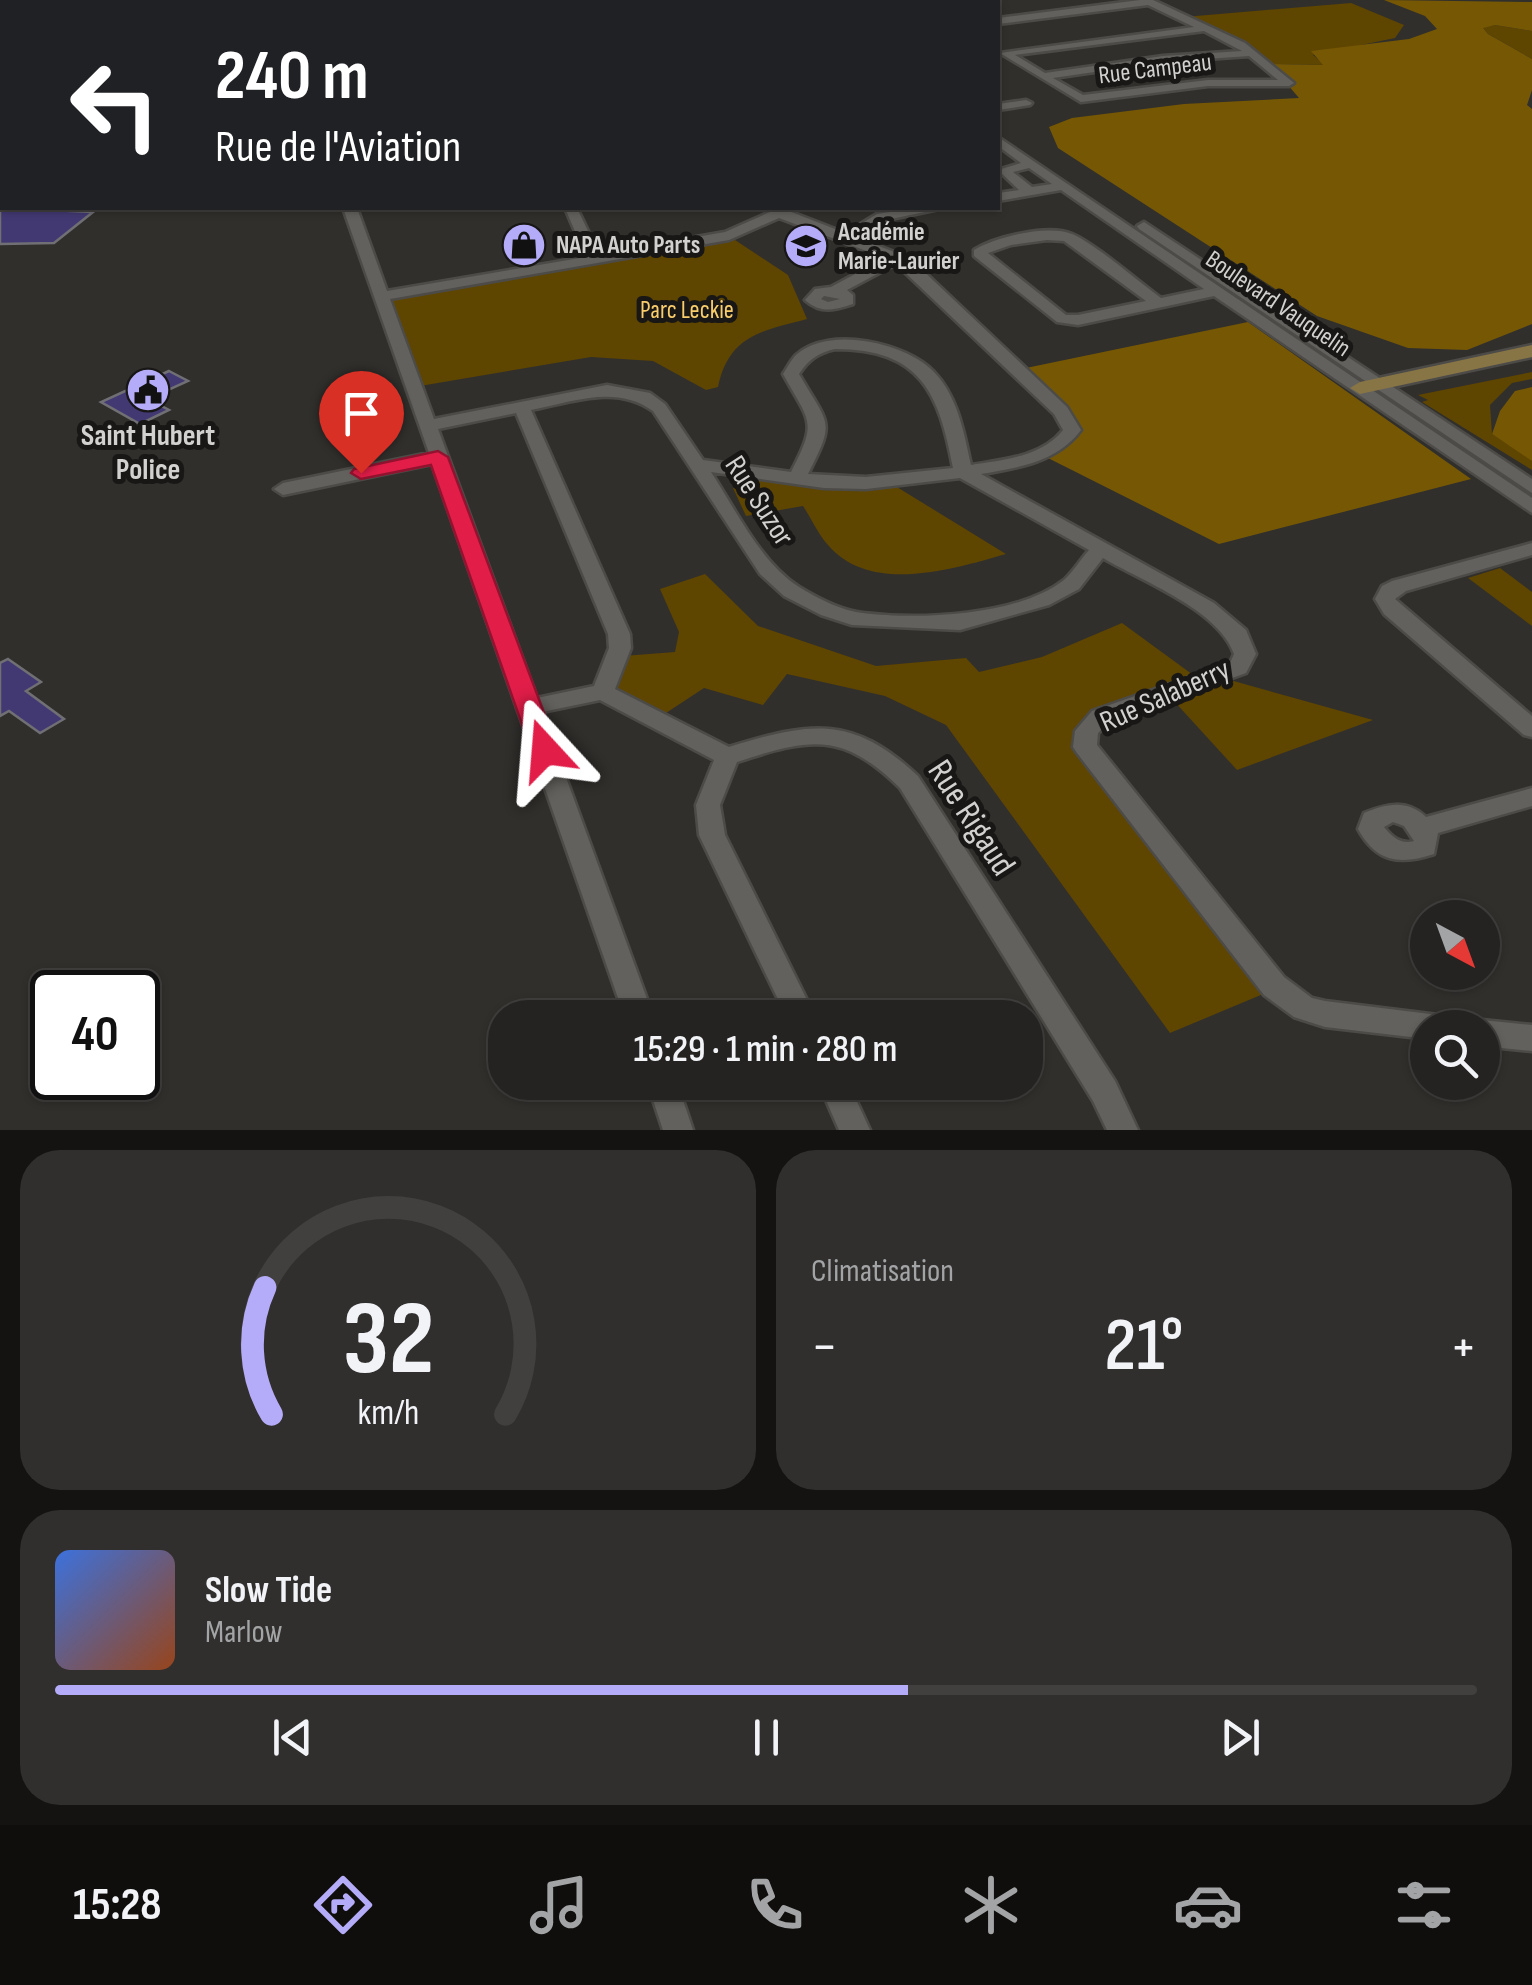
<!DOCTYPE html>
<html lang="fr">
<meta charset="utf-8">
<style>
body{margin:0;font-family:"Sofia Sans Condensed",sans-serif;background:#312f2e;color:#f1f3f6;height:100vh;display:flex;flex-direction:column;font-size:38px;white-space:nowrap}
*{box-sizing:border-box;margin:0}
p{font-size:32px;color:#a3a4a5}
.icon{flex:none;width:55px;height:55px;fill:none;stroke:currentColor;stroke-width:2;stroke-linecap:round;stroke-linejoin:round}
.map{position:relative;height:1130px;overflow:hidden}
.side{display:flex;flex-direction:column;gap:20px;padding:20px;background:#141312;flex:1}
.side>*{flex:none}
.hud{position:absolute;left:0px;top:0px;width:1000px;height:210px;box-shadow:0 2px 8px #0004,0 0 0 2px #42403f;background:#202124;color:#fff;overflow:hidden}
.needle{width:65px;rotate:139deg}
.fabs{position:absolute;left:1410px;top:900px;display:grid;gap:20px}
.fabs a{display:grid;place-items:center;width:90px;height:90px;border-radius:50%;background:#252321;box-shadow:0 2px 8px #0004,0 0 0 2px #42403f;font-size:50px}
.speed{position:absolute;left:30px;top:970px;display:flex;gap:20px;font-size:50px;font-weight:700;text-align:center}
.speed>*{display:grid;place-content:center;width:130px;height:130px;border-radius:50%;background:#252321;box-shadow:0 2px 8px #0004,0 0 0 2px #42403f;line-height:1}
.speed .limit{border:5px solid #111;border-radius:15px;background:#fff;color:#111}
.pin{position:absolute;display:grid;place-items:center;width:85px;height:85px;color:#fff;margin:-102px -42px;border-radius:50% 50% 50% 0;rotate:-45deg;box-shadow:0 0 10px #0007}
.pin .icon{rotate:45deg}
.me{position:absolute;width:110px;margin:-55px;rotate:341deg;stroke-linejoin:round;filter:drop-shadow(0 0 8px #0008)}
.turn{display:flex;align-items:center;gap:35px;height:210px;padding:0 50px;font-size:45px}
.turn .icon{width:130px;height:130px;stroke-width:2.5}
.turn b{display:block;font-size:70px;line-height:85px}
.big{font-size:75px;font-weight:600;line-height:1.1}
.side .widget{flex:1;display:flex;flex-direction:column;justify-content:center;gap:15px;min-width:0;padding:0 35px;border-radius:40px;background:#312f2e}
.side .dial{align-items:center;gap:0}
.dial svg{height:260px;overflow:visible;fill:none;stroke:#42403f;stroke-width:7;stroke-linecap:round;text-anchor:middle}
.dial text{fill:#f1f3f6;stroke:none}
.song{display:flex;align-items:center;gap:30px}
.cover{width:120px;height:120px;border-radius:15px;background:linear-gradient(135deg,hsl(220 70% 55%),hsl(20 70% 35%))}
.played{height:10px;border-radius:5px;background:linear-gradient(90deg,#b4acf9 60%,#42403f 60%)}
.keys{display:flex;justify-content:space-around;direction:ltr}
.heat{display:flex;justify-content:space-between;align-items:center;font-size:55px;direction:ltr}
.side .tiles{flex:1;display:grid;gap:20px;grid-template-columns:1fr 1fr}
.widget:last-child{grid-column:span 2}
.trip{position:absolute;left:488px;top:1000px;width:555px;height:100px;border-radius:40px;background:#252321;box-shadow:0 2px 8px #0004,0 0 0 2px #42403f;font-weight:600;line-height:100px;text-align:center}
.menu{display:flex;height:160px;justify-content:space-around;align-items:center;background:#0f0e0d;color:#a3a4a5}
.menu .icon{width:70px;height:70px}
.menu .selected{color:#b4acf9}
.menu b{font-size:45px;color:#f1f3f6}
.map>svg:first-child{display:block}
</style>
<div class="map">
<svg width="1532" height="1130" viewBox="0 0 1532 1130">
<rect width="100%" height="100%" fill="#312f2c"/>
<!-- green -->
<g fill="#5e4500">
<polygon points="1351,3 1404,25 1395,38 1313,55 1325,65 1269,64 1184,17"/>
<polygon points="1495,25 1532,31 1532,59 1488,34 1482,27"/>
<path d="M735 240 788 275 807 319C762 331 729 335 718 387L706 390 653 361 591 357 420 386 385 299Z"/>
<polygon points="1532,372 1532,379 1512,383 1490,405 1492,434 1532,460 1532,470 1422,402 1428,400 1418,395"/>
<path d="M756 479 836 487 892 484 1006 554C954 569 870 595 828 545 818 534 811 518 803 506L746 516 733 488Z"/>
<polygon points="1500,568 1532,592 1532,626 1468,578"/>
<polygon points="705,574 758,626 876,666 966,658 979,672 1042,657 1122,623 1200,680 1079,732 1268,992 1170,1033 946,725 885,696 787,674 763,705 704,688 663,715 605,685 623,656 675,652 679,632 660,589"/>
<polygon points="1230,680 1373,720 1237,770 1173,700"/>
</g>
<!-- forest -->
<g fill="#765804">
<polygon points="1384,0 1532,2 1532,31 1495,25 1483,28 1488,34 1532,59 1532,90 1527,105 1532,109 1532,324 1467,350 1408,348 1317,316 1058,148 1049,127 1072,118 1184,104 1299,98 1270,64 1323,65 1311,51 1409,39 1437,29 1425,16"/>
<polygon points="1248,322 1471,479 1219,544 1046,457 1079,426 1026,368"/>
<polygon points="1532,387 1532,461 1492,434 1500,411 1515,391"/>
</g>
<g fill="none" stroke-linecap="round" stroke-linejoin="round">
<!-- taxiway -->
<rect fill="#706f6c" fill-rule="evenodd" x="0" y="50" width="2" height="12"/>
<!-- runway -->
<polyline stroke="#706f6c" stroke-width="90" points="0,35 2,34"/>
</g>
<!-- building -->
<g fill="#423973" stroke="#706f73" stroke-width="2.5">
<polygon points="4,208 93,212 54,243 0,244 0,211"/>
<polygon points="169,371 188,381 148,399 169,410 140,424 101,402"/>
<polygon points="8,659 41,682 26,691 64,719 40,733 9,711 0,716 0,663"/>
</g>
<g fill="none" stroke-linecap="round" stroke-linejoin="round">
<!-- minor casing -->
<g stroke="#4d4b48" stroke-width="5">
<g id="minor">
<polygon points="256,0 266,0 267,2 258,2"/>
<polygon points="624,0 634,0 636,2 626,2"/>
<polygon points="706,0 718,0 720,2 709,2"/>
<polygon points="788,0 800,0 802,2 791,2"/>
<polygon points="806,0 817,0 819,2 809,2"/>
<polygon points="897,0 909,0 911,2 900,2"/>
<path d="M1140 0H1153L1245 43 1294 83 1289 86H1208L1081 102 1000 53 1194 27 1148 5 998 24V18ZM1204 31 1242 51 1163 56 1045 73 1015 55ZM1249 56 1278 80H1208L1083 95 1053 78 1163 62Z"/>
<polygon points="1026,100 1032,103 1030,105 998,110 998,104"/>
<path d="M998 137 1532 498V513L1214 296 1078 325 1057 322 974 256V250C995 237 1048 224 1072 234 1094 243 1139 282 1161 298L1204 289 1061 190 998 201V193L1019 190 998 170 1021 163 998 146ZM1029 168 1052 184 1032 187 1013 172ZM1047 240 1064 241 1146 301 1078 315H1066L988 253 1011 245Z"/>
<path d="M343 208H357L387 291 586 257 565 208H577L599 254 725 232 770 212 768 208H781L902 255 917 265 1067 407 1081 430C1057 462 1018 468 981 474L1214 603 1246 630 1256 654 1246 673 1108 723 1098 733 1097 745 1284 977 1312 998 1325 1001 1438 1015 1448 1019 1452 1028H1428V1039L1325 1027 1294 1017 1264 995 1077 753 1073 747 1075 731 1092 711 1230 663 1234 654C1219 610 1142 581 1103 558L1079 589 1049 605 960 630 852 625 821 615 784 596 760 574 653 411C616 384 572 402 531 410L630 634 631 648 615 689 729 747C810 722 852 714 918 776L1115 1081 1138 1130H1107L1093 1101 900 788C842 731 810 738 737 762L720 805 725 835 816 1018H787L699 835 696 805 714 760 600 700 542 712 654 1018H625L432 464 283 495 274 489 283 483 429 453ZM779 218 885 258 831 287 815 289 805 300C821 314 834 310 853 304V295L847 290 896 264 1054 414 1063 430C1042 457 1002 460 971 465 964 433 958 397 934 372 906 343 829 325 796 355 791 360 787 368 783 374 810 423 818 420 791 472L703 460 665 404 650 393 607 385 434 419 390 299 729 240ZM824 296 840 299 828 302 821 299ZM835 349C921 349 939 393 953 468L866 477 808 474C836 419 829 426 799 374 809 359 818 353 835 349ZM516 413 608 634 609 648 594 686 537 698 438 429ZM711 472 824 488 866 489 960 478 1089 550C1081 559 1073 572 1064 580 1018 616 919 620 863 613 842 611 817 598 799 587 760 562 736 510 711 472Z"/>
<polygon points="916,208 944,208 886,220 866,229 859,225 877,214"/>
<polygon points="1144,222 1532,479 1532,493 1139,229 1137,226"/>
<polygon points="1532,543 1532,555 1406,591 1395,599 1532,716 1532,737 1524,735 1384,614 1375,599 1382,586 1392,581"/>
<path d="M1532 788V806L1438 833 1434 854C1400 865 1377 863 1358 829L1364 813C1386 804 1407 799 1426 817ZM1393 822 1404 826 1414 841C1401 845 1392 837 1384 827Z"/>
<polygon points="1482,1020 1532,1025 1532,1051 1482,1046 1482,1028 1470,1028"/>
<polygon points="647,1082 677,1082 693,1130 663,1130"/>
<polygon points="818,1082 848,1082 870,1130 839,1130"/>
</g>
</g>
<!-- major casing -->
<g stroke="#4d4b48" stroke-width="5">
<polygon id="major" points="1532,345 1532,357 1360,394 1350,388 1360,382"/>
</g>
<!-- minor -->
<use href="#minor" fill="#62615d" fill-rule="evenodd"/>
<!-- major -->
<use href="#major" fill="#887546" fill-rule="evenodd"/>
</g>
<!-- route -->
<polygon fill="#e11d48" stroke="#92132f" stroke-width="2.5" points="438,451 448,457 558,750 554,757 535,757 531,750 431,465 361,479 351,473 354,469"/>
<!-- icons -->
<defs>
<g id="shop-disc" transform="scale(2.25)"><circle r="9.5" fill="#b4acf9" stroke="#181716"/><path d="M-5-2.5h2.3a2.7 3.5 0 0 1 5.4 0H5L5.5 6h-11ZM-1.5-2.5h3a1.5 2.3 0 0 0-3 0Z" fill="#111"/></g>
<g id="school-disc" transform="scale(2.25)"><circle r="9.5" fill="#b4acf9" stroke="#181716"/><path d="M0-5L7-2L0 1L-7-2ZM-4 1L0 2.5L4 1V4Q0 6-4 4Z" fill="#111"/></g>
<g id="civic-disc" transform="scale(2.25)"><circle r="9.5" fill="#b4acf9" stroke="#181716"/><path d="M-.6-6.5H3V-4.5H.6V-3L4-1V1h2V6H-6V1h2V-1L-.6-3ZM-1.2 2.5V6h2.4V2.5Z" fill="#111"/></g>
</defs>
<g fill-rule="evenodd">
<use href="#shop-disc" x="524" y="245"/>
<use href="#school-disc" x="806" y="246"/>
<use href="#civic-disc" x="148" y="390"/>
</g>
<g text-anchor="middle" dominant-baseline="central" stroke-width="10" stroke-linejoin="round" paint-order="stroke">
<!-- far-street labels -->
<g font-size="25" fill="#d2d1cf" stroke="#181716">
<text transform="translate(1155 69) rotate(-7)">Rue Campeau</text>
<text transform="translate(1278 304) rotate(34)">Boulevard Vauquelin</text>
</g>
<!-- far-poi labels -->
<g font-size="25" font-weight="bold" fill="#d2d1cf" stroke="#181716" text-anchor="start">
<text x="838" y="232">Académie<tspan x="838" dy="29">Marie-Laurier</tspan></text>
<text x="556" y="245">NAPA Auto Parts</text>
</g>
<!-- far-park labels -->
<g font-size="25" fill="#f9cd6b" stroke="#181716">
<text x="687" y="310">Parc Leckie</text>
</g>
<!-- poi labels -->
<g font-size="30" font-weight="bold" fill="#d2d1cf" stroke="#181716">
<text x="148" y="436">Saint Hubert<tspan x="148" dy="34">Police</tspan></text>
</g>
<!-- street labels -->
<g font-size="30" fill="#d2d1cf" stroke="#181716">
<text transform="translate(759 501) rotate(57)">Rue Suzor</text>
<text transform="translate(1165 696) rotate(-24)">Rue Salaberry</text>
</g>
<!-- near-street labels -->
<g font-size="35" fill="#d2d1cf" stroke="#181716">
<text transform="translate(971 818) rotate(57)">Rue Rigaud</text>
</g>
</g>
</svg>
<div class="fabs">
<a><svg class="needle" viewBox="-14 -14 28 28"><path d="M0-13l5 13h-10z" fill="#e53935"/><path d="M0 13l5-13h-10z" fill="#a3a4a5"/></svg></a>
<a><svg class="icon" aria-label="search" viewBox="0 0 24 24"><circle cx="10" cy="10" r="6"/><path d="M15 15l6 6"/></svg></a>
</div>
<div class="speed"><div class="limit">40</div></div>
<div class="pin" style="left:361px;top:473px;background:#d93025"><svg class="icon" aria-label="arrive" viewBox="0 0 24 24"><path d="M6 21V4h12l-3 4 3 4H6"/></svg></div>
<svg class="me" style="left:545px;top:750px" viewBox="-20 -20 40 40"><path d="M0-17L14 15 0 8-14 15z" fill="#e11d48" stroke="#fff" stroke-width="4"/></svg>
<div class="trip">15:29 · 1 min · 280 m</div>
<div class="hud">
<div class="turn"><svg class="icon" aria-label="left" viewBox="0 0 24 24"><path d="M17 20v-9H6M10 6l-5 5 5 5"/></svg><div><b>240 m</b>Rue de l'Aviation</div></div>
</div>
</div>
<section class="side">
<div class="tiles">
<div class="widget dial"><svg viewBox="0 0 100 80">
<path d="M14 69A42 42 0 1 1 86 69"/>
<path d="M14 69A42 42 0 0 1 12 30" stroke="#b4acf9"/>
<text x="50" y="56" font-size="32" font-weight="700">32</text>
<text x="50" y="72" font-size="11">km/h</text>
</svg></div>
<div class="widget"><p>Climatisation</p>
<div class="heat"><a>−</a><b class="big">21°</b><a>+</a></div>
</div>
<div class="widget">
<div class="song"><i class="cover"></i><div><b>Slow Tide</b><p>Marlow</p></div></div>
<div class="played"></div>
<div class="keys"><svg class="icon" aria-label="previous" viewBox="0 0 24 24"><path d="M18 5L8 12l10 7zM5 5v14"/></svg><svg class="icon" aria-label="pause" viewBox="0 0 24 24"><path d="M8 5v14M16 5v14"/></svg><svg class="icon" aria-label="next" viewBox="0 0 24 24"><path d="M6 5l10 7-10 7zM19 5v14"/></svg></div>
</div>
</div>
</section>
<nav class="menu">
<b>15:28</b>
<svg class="icon selected" aria-label="directions" viewBox="0 0 24 24"><path d="M12 3l9 9-9 9-9-9zM9 14v-3h6M13 9l2 2-2 2"/></svg>
<svg class="icon" aria-label="music" viewBox="0 0 24 24"><path d="M9 18V5l10-2v13"/><circle cx="6" cy="18" r="3"/><circle cx="16" cy="16" r="3"/></svg>
<svg class="icon" aria-label="phone" viewBox="0 0 24 24"><path d="M5 4h4l2 5-3 2q2 4 5 5l2-3 5 2v4C11 20 4 13 5 4z"/></svg>
<svg class="icon" aria-label="climate" viewBox="0 0 24 24"><path d="M12 3v18M4 7l16 10M4 17L20 7"/></svg>
<svg class="icon" aria-label="car" viewBox="0 0 24 24"><path d="M5 17H2v-5l4-1 3-4h7l3 4 3 1v5h-3M9 17h6M6 11h13"/><circle cx="7" cy="17" r="2"/><circle cx="17" cy="17" r="2"/></svg>
<svg class="icon" aria-label="filters" viewBox="0 0 24 24"><path d="M4 7h16M4 17h16"/><circle cx="9" cy="7" r="2"/><circle cx="15" cy="17" r="2"/></svg>
</nav>
